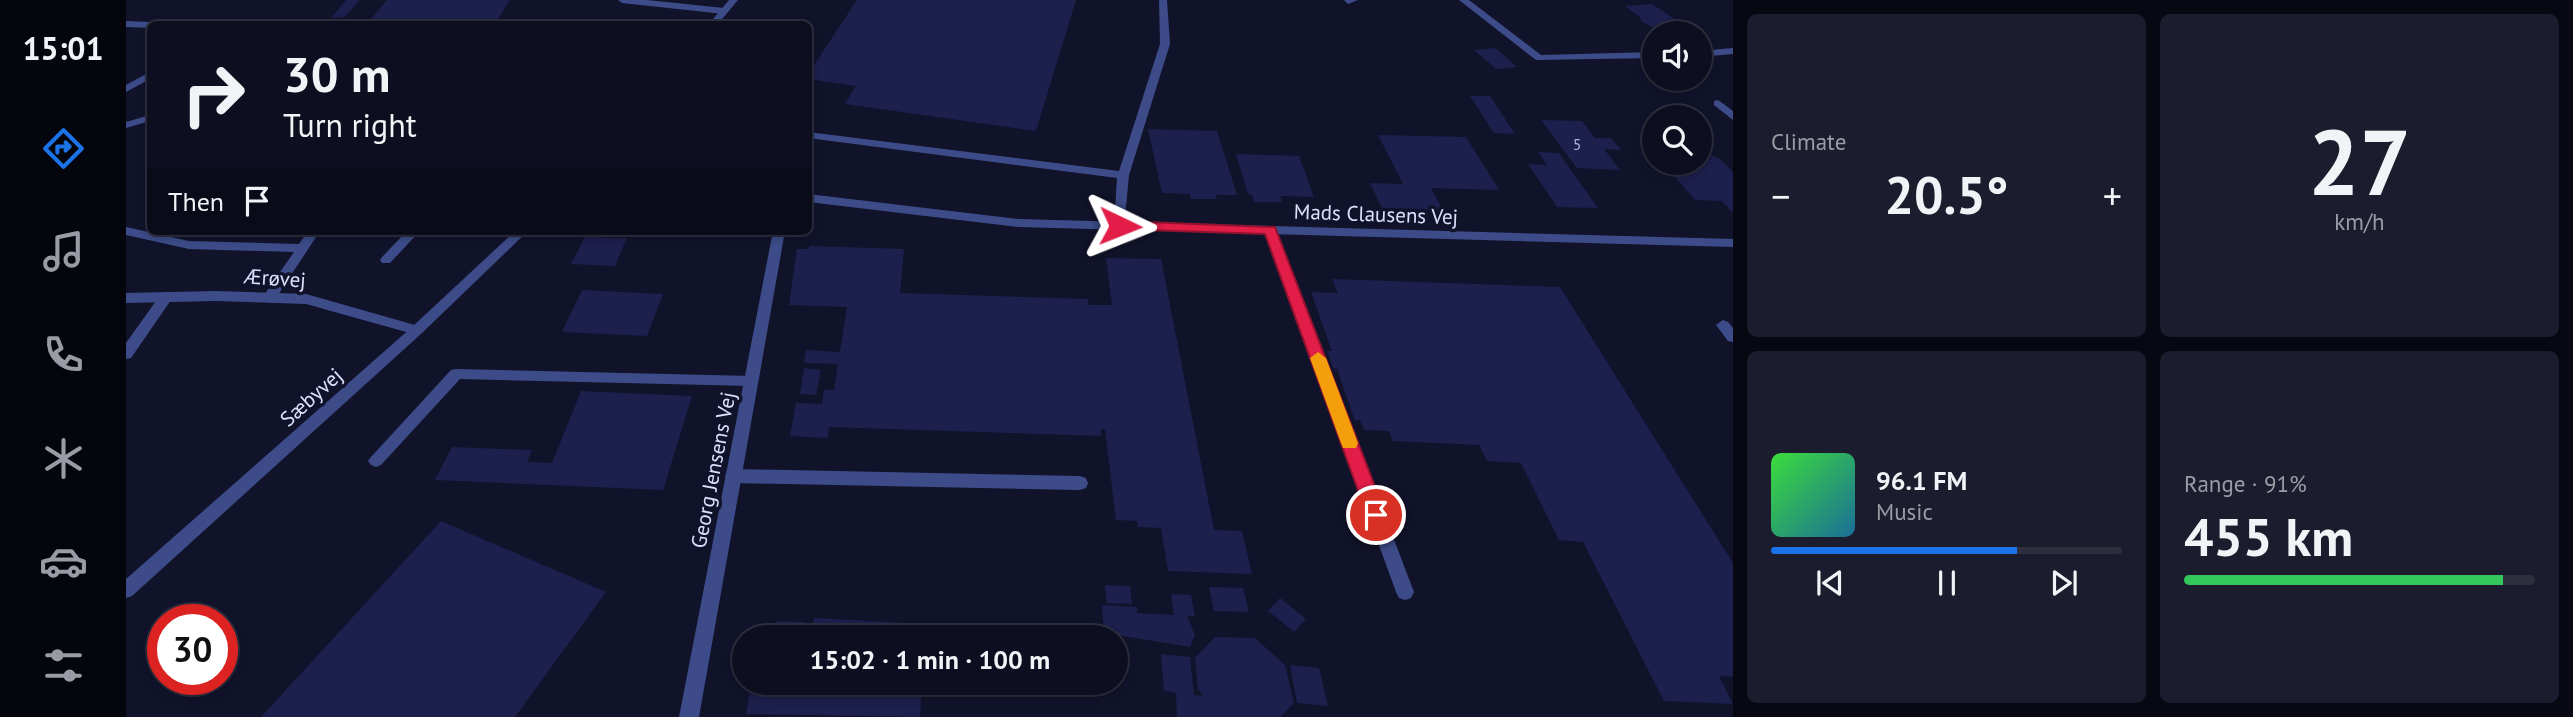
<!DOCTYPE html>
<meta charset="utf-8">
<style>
body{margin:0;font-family:"PT Sans",sans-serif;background:#1b1c2d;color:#f1f3f6;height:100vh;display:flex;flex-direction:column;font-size:26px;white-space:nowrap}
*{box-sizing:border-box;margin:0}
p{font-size:23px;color:#9a9ca5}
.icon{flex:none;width:38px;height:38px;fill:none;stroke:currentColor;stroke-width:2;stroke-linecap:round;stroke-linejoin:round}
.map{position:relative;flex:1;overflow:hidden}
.sheet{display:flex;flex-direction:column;gap:14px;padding:14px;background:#070812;width:840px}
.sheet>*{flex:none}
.guide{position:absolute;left:21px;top:21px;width:665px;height:214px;border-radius:10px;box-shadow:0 4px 10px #0003,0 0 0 2px #2d2e3e;background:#0d0e20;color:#f1f3f6;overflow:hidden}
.tools{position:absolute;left:1516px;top:21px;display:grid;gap:14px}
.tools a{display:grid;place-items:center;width:70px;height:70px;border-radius:50%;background:#0d0e20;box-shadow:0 4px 10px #0003,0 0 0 2px #2d2e3e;font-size:35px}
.speed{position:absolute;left:21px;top:604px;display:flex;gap:14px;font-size:35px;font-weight:700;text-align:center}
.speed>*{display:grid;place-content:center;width:91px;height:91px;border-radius:50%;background:#0d0e20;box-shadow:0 4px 10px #0003,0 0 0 2px #2d2e3e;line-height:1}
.speed .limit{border:10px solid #d22;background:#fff;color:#111}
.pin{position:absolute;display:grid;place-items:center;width:60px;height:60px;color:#fff;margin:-30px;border:4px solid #fff;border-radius:50%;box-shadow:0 2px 7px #0007}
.me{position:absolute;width:77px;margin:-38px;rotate:92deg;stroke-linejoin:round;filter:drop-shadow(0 0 5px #0008)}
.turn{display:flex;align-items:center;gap:24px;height:147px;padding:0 21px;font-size:32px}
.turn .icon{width:91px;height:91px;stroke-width:2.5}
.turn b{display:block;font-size:49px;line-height:60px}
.then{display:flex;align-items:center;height:66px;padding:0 21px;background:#0003;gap:14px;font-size:26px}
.big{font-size:52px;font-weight:800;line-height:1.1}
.sheet .card{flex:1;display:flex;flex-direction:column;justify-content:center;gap:10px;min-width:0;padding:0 24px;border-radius:10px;background:#1b1c2d}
.sheet .dial{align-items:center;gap:0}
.dial b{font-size:91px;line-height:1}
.song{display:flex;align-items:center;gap:21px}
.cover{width:84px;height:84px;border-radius:10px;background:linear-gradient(135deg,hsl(120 70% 55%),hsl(200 70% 35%))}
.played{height:7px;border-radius:4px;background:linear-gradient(90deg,#1a73e8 70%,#2d2e3e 70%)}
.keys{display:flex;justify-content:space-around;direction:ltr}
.heat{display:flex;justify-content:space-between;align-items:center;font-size:38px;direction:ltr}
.charge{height:10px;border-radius:5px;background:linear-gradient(90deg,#34c759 91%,#2d2e3e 0)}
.sheet .tiles{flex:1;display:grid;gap:14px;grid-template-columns:repeat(2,1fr)}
.trip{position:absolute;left:606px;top:625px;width:396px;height:70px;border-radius:35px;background:#0d0e20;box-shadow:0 4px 10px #0003,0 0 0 2px #2d2e3e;font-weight:800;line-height:70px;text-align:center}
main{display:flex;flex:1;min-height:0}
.dock{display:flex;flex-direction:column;width:126px;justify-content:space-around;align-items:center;background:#05060d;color:#9a9ca5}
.dock .icon{width:49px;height:49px}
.dock .on{color:#1a73e8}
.dock b{font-size:32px;color:#f1f3f6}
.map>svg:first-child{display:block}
</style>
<main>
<nav class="dock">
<b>15:01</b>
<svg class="icon on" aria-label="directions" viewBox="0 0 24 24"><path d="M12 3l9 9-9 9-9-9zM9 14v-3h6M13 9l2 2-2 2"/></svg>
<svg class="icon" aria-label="music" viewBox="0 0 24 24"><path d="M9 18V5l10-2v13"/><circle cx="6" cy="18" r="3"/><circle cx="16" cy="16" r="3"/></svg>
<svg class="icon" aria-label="phone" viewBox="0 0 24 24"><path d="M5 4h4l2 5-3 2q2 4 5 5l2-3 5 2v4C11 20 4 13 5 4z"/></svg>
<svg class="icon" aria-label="climate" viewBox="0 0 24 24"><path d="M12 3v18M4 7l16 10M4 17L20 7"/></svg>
<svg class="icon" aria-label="car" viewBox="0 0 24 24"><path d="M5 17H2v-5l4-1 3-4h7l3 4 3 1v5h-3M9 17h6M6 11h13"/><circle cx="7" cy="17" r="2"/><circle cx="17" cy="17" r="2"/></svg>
<svg class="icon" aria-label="filters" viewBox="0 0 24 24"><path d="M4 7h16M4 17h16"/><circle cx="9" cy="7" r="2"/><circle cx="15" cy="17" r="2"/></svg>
</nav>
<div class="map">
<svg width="1607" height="717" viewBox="0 0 1607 717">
<rect width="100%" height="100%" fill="#11132b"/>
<!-- building -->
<g fill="#1d1f4c">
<polygon points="220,0 234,0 219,17 205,18"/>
<polygon points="261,0 384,0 369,24 241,24"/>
<polygon points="731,0 950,0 910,131 719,104 730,86 682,79 682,74"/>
<polygon points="1526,4 1570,33 1537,33 1515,21 1514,17 1499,6"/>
<polygon points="1369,48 1391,67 1370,69 1348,50"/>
<polygon points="1344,96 1364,96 1389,134 1368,133"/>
<polygon points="1415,120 1456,121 1469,138 1485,138 1495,150 1478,149 1494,170 1451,168"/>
<polygon points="1022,129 1091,131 1111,195 1090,195 1091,199 1065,199 1064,194 1036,193"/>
<polygon points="1252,135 1340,137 1373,190 1305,188 1317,210 1256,208 1244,183 1277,184"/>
<polygon points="1412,152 1433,153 1472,208 1431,207 1402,164 1421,165"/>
<polygon points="1110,154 1173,156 1188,197 1154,196 1156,202 1128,202 1126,195 1122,194"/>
<polygon points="1582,154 1594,159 1607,172 1607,213 1596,201 1569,200 1537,163 1573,163 1573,158 1586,159"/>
<polygon points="459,237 501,238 489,266 445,264"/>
<polygon points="683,246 778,249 774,293 962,299 963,305 986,305 980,258 1035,259 1088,530 1116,531 1126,574 1042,571 1035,528 1012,527 1011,521 990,520 979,430 975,429 975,436 703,427 702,438 664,436 670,403 696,404 698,390 708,390 712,364 678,363 680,350 714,352 721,307 663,305 671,249 683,249"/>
<polygon points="1206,279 1434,287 1607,563 1607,677 1593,676 1607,704 1538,701 1457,542 1433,540 1395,463 1361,461 1353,445 1267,441 1263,431 1238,430 1234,420 1229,421 1211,369 1207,368 1201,351 1206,351 1185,292 1212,293"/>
<polygon points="456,290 537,294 521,336 436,332"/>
<polygon points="678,368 695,370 690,395 674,394"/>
<polygon points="455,391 566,396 537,490 309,480 326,447 406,450 401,462 426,463"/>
<polygon points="315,521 480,592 389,717 135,717"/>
<polygon points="979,585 1004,586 1006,604 981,603"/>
<polygon points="1083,587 1117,588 1123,612 1088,611"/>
<polygon points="1045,594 1065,595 1069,616 1061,616 1069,635 1064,647 978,633 976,605 1011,607 1011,613 1048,615"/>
<polygon points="1154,598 1180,619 1168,632 1142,611"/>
<polygon points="688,618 799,624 798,637 685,637"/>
<polygon points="651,621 678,622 676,637 649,637"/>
<polygon points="805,628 849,630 849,637 805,637"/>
<polygon points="855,630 879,632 878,637 854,637"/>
<polygon points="1089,637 1129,638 1159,665 1168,703 1154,717 1051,717 1050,693 1038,691 1035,654 1064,657 1068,695 1077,696 1072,689 1069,658"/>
<polygon points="1164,665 1193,668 1202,706 1171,703"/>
<polygon points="626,682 796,682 794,717 620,714"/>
</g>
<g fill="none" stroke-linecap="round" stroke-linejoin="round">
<!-- service -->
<g fill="#3d4c89" fill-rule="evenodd">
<polygon points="492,0 521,0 598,8 602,11 598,14 496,3"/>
<polygon points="1033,0 1041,0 1044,44 1003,175 998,229 990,229 988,226 991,178 682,138 682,132 993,171 1034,44"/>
<polygon points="1218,0 1232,0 1222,4"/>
<polygon points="1333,0 1343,0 1415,55 1528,52 1528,58 1410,60"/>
<polygon points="0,21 24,22 28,24 24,24 24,28 0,27"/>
<polygon points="1607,48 1607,54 1573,57 1573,51"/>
<polygon points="24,72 24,79 0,92 0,85"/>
<polygon points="1592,100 1607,111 1607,120 1588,105 1588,101"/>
<polygon points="24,115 24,121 0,128 0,122"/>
<polygon points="1144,226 1150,230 1288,592 1285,598 1279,600 1273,598 1270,592 1138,230"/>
<polygon points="0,227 63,241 173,244 182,231 194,231 148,301 143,303 136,298 168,252 63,249 0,235"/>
<polygon points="281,231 294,231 264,263 256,263 254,260 256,257"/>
<polygon points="40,292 45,294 47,297 45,300 5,358 0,359 0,343 35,294"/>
<polygon points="1597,320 1602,322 1607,328 1607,342 1602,341 1590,325"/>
<polygon points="330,369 625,376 630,377 632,381 630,385 625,386 334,379 255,465 250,467 245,465 242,461 245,457 325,370"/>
<polygon points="607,469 954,476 960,478 962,483 960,488 954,490 607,483 601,481 599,476 601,471"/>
</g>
<!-- minor -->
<g fill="#3d4c89" fill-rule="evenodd">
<polygon points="682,194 893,219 1607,239 1607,247 893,227 682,202"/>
<polygon points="647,231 659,231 573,717 553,717"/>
<polygon points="90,291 180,294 296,327 298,330 291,335 180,304 90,301 0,303 0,293"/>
</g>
<!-- tertiary -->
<g fill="#3d4c89" fill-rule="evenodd">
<polygon points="603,0 612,0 592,24 583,24"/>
<polygon points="389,231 402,231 296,333 6,596 0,598 0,579 286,327"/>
</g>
</g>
<!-- route -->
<polygon fill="#e11d48" stroke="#92132f" stroke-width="2" points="994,221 1149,227 1260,515 1257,520 1250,523 1244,520 1241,515 1139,234 989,229 987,226"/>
<!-- slow -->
<polygon fill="#f59e0b" points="1192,352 1200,358 1232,443 1230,448 1217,448 1215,443 1184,358"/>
<g text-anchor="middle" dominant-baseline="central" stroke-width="7" stroke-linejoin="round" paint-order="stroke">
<!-- far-number labels -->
<g font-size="16" fill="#acb0d2">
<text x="1451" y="144">5</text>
</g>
<!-- street labels -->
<g font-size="21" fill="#dce0ff" stroke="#11132b">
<text transform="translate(1250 214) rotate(2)">Mads Clausens Vej</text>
<text transform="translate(149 278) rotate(4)">Ærøvej</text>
<text transform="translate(185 397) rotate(-42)">Sæbyvej</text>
<text transform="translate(587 470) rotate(-79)">Georg Jensens Vej</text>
</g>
</g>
</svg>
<div class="tools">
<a><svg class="icon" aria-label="sound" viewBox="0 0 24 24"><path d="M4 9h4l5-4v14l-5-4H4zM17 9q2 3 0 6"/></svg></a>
<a><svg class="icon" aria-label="search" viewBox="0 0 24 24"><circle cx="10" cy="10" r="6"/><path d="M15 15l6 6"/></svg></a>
</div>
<div class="speed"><div class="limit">30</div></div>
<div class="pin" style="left:1250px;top:515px;background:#d93025"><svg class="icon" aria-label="arrive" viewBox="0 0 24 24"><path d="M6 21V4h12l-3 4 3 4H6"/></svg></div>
<svg class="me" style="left:994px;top:226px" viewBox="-20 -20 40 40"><path d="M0-17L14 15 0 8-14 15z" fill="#e11d48" stroke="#fff" stroke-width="4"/></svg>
<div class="trip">15:02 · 1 min · 100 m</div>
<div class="guide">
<div class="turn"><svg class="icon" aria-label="right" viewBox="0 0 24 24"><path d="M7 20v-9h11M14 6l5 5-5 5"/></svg><div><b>30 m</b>Turn right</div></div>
<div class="then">Then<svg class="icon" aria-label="arrive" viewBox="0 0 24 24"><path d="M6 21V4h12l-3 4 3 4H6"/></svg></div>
</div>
</div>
<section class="sheet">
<div class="tiles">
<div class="card"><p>Climate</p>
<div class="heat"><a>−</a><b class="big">20.5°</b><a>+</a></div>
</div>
<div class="card dial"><b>27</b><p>km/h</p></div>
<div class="card">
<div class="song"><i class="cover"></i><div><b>96.1 FM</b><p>Music</p></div></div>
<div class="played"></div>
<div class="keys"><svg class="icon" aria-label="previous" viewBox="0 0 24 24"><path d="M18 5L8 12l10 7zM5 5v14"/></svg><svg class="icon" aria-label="pause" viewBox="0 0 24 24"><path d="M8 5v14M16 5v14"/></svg><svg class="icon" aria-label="next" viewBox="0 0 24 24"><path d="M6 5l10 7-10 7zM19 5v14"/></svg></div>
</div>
<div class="card"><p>Range · 91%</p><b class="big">455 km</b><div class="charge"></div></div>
</div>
</section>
</main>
